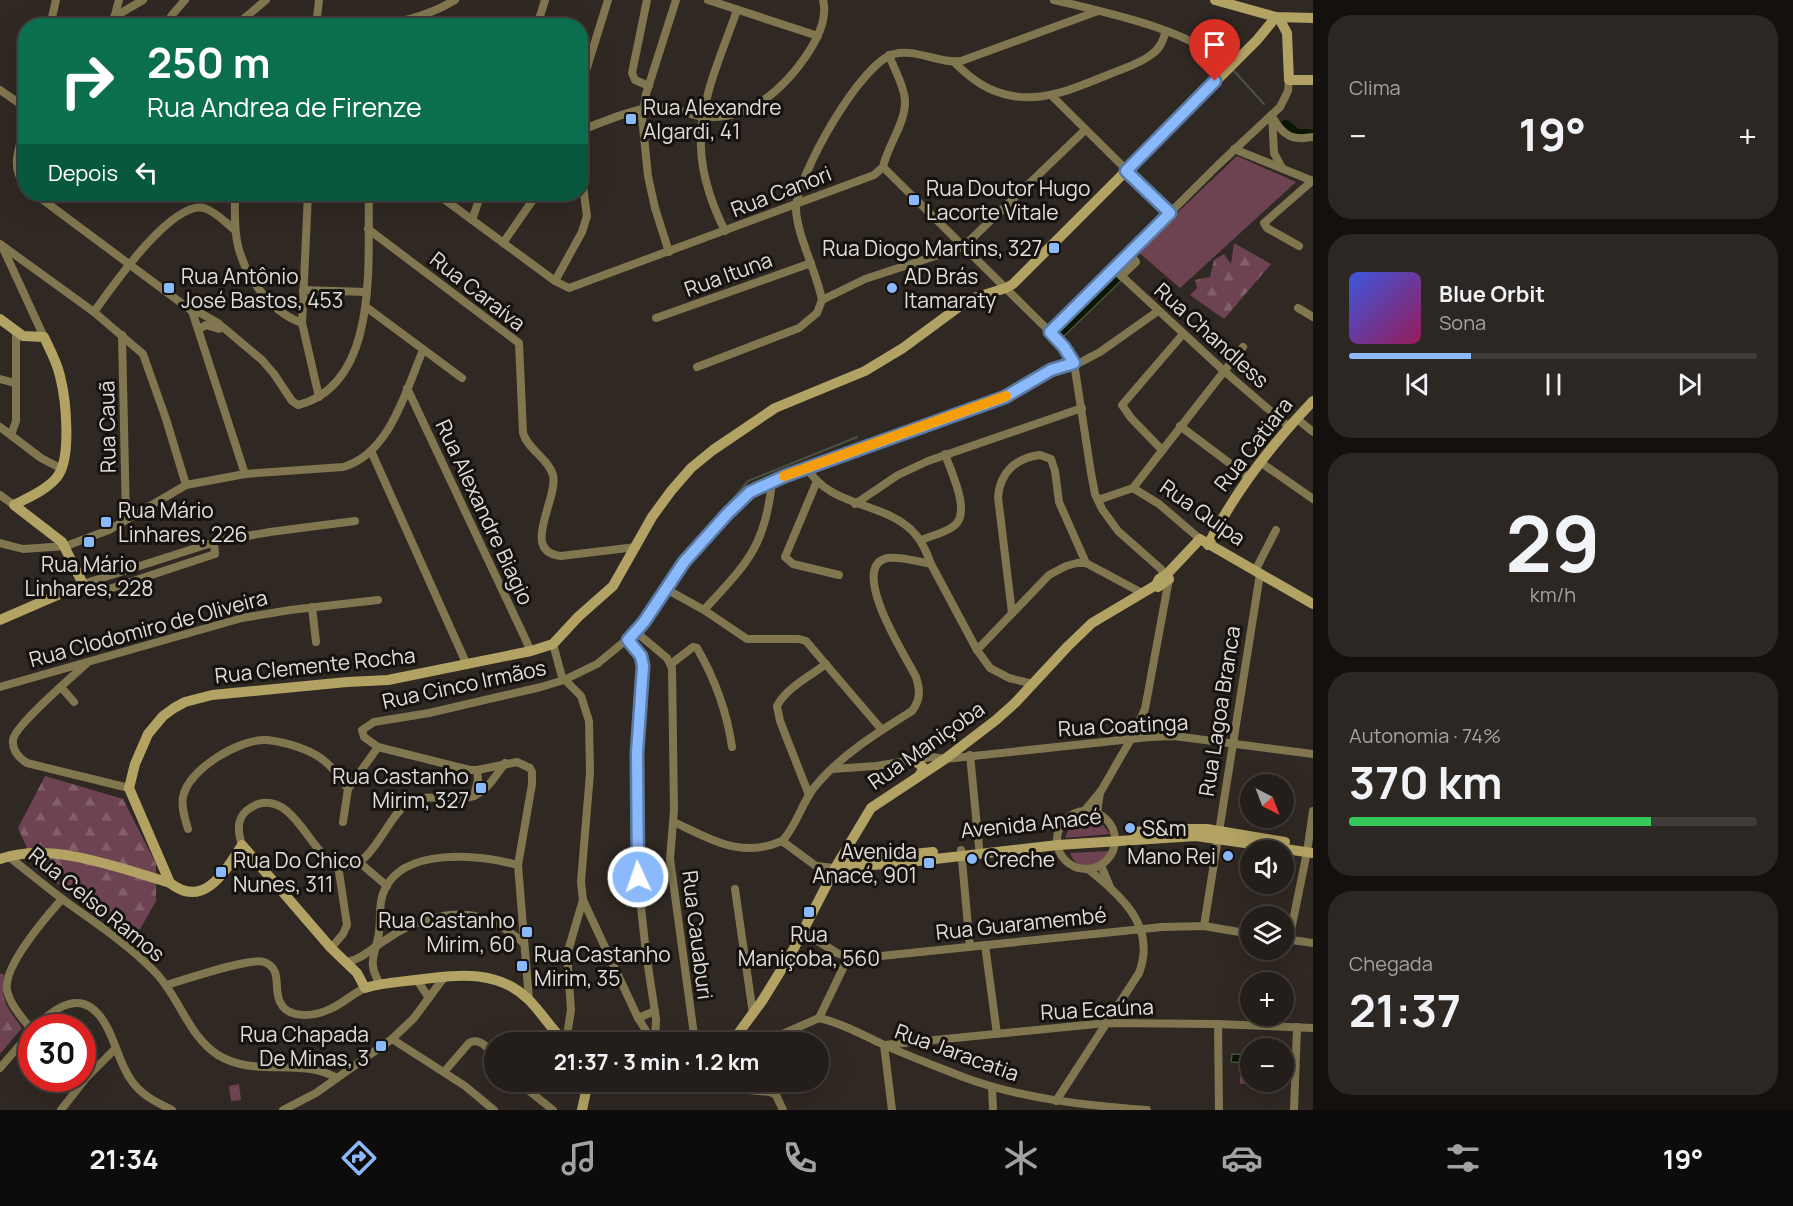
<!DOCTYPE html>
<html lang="pt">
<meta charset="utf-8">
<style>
body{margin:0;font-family:Manrope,sans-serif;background:#2c2723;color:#f1f3f6;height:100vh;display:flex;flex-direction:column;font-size:22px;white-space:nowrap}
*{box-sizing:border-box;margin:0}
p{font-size:20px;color:#a3a2a2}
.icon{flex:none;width:33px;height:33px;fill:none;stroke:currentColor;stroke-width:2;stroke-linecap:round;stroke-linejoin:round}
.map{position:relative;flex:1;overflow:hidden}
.sheet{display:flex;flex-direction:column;gap:15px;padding:15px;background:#14100e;width:480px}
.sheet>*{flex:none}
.banner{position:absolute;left:18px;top:18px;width:570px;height:183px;border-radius:24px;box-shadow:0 6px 24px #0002,0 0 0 2px #413c39;background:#0b6e4f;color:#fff;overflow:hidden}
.needle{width:39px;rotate:138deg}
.fabs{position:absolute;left:1240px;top:774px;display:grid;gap:12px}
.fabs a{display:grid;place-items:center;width:54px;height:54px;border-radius:50%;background:#241e1a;box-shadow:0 6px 24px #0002,0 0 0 2px #413c39;font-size:30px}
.speed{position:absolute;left:18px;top:1014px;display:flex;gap:12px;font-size:30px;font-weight:700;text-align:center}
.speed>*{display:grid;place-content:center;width:78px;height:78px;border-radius:50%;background:#241e1a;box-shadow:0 6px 24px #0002,0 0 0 2px #413c39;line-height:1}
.speed .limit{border:9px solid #d22;background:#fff;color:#111}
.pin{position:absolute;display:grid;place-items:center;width:51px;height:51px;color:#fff;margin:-62px -26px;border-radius:50% 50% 50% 0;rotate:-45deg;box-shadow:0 0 6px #0007}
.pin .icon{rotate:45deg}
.me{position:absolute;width:66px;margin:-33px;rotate:357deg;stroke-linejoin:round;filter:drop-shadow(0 0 4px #0008)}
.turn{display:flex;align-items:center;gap:21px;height:126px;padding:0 30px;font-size:27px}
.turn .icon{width:78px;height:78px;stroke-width:2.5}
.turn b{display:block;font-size:42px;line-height:51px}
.then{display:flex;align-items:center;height:57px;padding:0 30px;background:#0003;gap:12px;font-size:22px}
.big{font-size:45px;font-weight:700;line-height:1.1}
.sheet .widget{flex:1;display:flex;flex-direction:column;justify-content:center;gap:9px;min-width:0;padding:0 21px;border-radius:24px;background:#2c2723}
.sheet .dial{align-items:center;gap:0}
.dial b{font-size:78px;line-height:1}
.song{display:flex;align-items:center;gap:18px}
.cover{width:72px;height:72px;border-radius:9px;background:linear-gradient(135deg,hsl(230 70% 55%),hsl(330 70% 35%))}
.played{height:6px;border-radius:3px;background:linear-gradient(90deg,#8bbafc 30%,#413c39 30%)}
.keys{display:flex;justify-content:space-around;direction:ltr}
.heat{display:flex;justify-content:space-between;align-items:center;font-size:33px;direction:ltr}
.charge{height:9px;border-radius:4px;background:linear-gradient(90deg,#34c759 74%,#413c39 0)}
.trip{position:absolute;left:484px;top:1032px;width:345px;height:60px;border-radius:30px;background:#241e1a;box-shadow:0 6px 24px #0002,0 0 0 2px #413c39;font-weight:700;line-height:60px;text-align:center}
.dock{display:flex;height:96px;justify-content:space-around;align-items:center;background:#0e0c0a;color:#a3a2a2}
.dock .icon{width:42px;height:42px}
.dock .active{color:#8bbafc}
.dock b{font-size:27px;color:#f1f3f6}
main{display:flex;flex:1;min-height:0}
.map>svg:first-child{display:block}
</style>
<main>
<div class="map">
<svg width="1313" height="1110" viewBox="0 0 1313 1110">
<defs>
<pattern id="forest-firs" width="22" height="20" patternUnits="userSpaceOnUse" patternTransform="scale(1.5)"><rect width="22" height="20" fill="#6d4352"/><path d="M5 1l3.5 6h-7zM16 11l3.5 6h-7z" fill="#825e6a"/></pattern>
</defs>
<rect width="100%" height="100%" fill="#302822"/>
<!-- forest -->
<g fill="url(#forest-firs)">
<polygon points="1234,243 1271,264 1224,319 1190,295 1197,288 1195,280 1210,277 1214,260 1224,254 1231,264"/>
<polygon points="45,776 123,799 156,864 156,901 135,938 37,870 18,828"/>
<path d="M0 974H4C0 1001 7 1007 22 1028L0 1054Z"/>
</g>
<!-- green -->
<g fill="#6d4352">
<polygon points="1237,156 1296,182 1180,288 1137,251"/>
<path d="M1083 820C1096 819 1103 823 1110 834L1065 838 1069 828Z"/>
<path d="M1109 851 1102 865C1088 870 1075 868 1070 853Z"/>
<polygon points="1240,1065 1251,1066 1253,1083 1240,1084"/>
<polygon points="239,1084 241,1100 231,1101 229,1086"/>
</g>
<!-- water -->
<g fill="#0b1600" stroke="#4c5241" stroke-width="1.5">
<polygon points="1114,270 1123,279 1059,341 1051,332"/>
<polygon points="1232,1054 1251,1055 1251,1063 1231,1062"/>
</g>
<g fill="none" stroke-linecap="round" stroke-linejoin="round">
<!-- stream -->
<g stroke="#4c5241" stroke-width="2">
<polyline points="1233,70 1264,104"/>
<polyline points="682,559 748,481 857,437"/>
</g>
<!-- river -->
<polyline stroke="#0b1600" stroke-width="12" points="1286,126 1296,135 1309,135"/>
<!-- street -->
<g stroke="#807750" stroke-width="8">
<polyline points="647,0 632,73 635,80 649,86"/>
<polyline points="708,0 818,36"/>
<path d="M1054 0C1107 13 1189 29 1229 66"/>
<polyline points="114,17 143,0"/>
<polyline points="316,23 370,26"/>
<polyline points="50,26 56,0"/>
<polyline points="112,26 119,0"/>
<polyline points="166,26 172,15 185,0"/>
<polyline points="235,26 266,0"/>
<polyline points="316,26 319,0"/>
<path d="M376 26C405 21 430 15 455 0"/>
<polyline points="537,26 545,0"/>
<path d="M954 62C971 79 988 92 1013 96 1047 102 1080 86 1110 74 1124 68 1140 64 1152 54 1160 49 1163 40 1166 31"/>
<polyline points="0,90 26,108"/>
<polyline points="1051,95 1170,213"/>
<polyline points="580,98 585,74 608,0"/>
<polyline points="1272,115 1274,153 1282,168"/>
<path d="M1273 118C1283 136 1293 141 1313 137"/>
<path d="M26 123C21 144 8 168 26 185"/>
<path d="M580 131C596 124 639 107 655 107 670 106 686 114 700 116 746 123 782 91 806 56 817 40 828 19 823 0"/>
<polyline points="1234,149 1313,181"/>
<path d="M883 167C888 144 906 123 905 100 904 85 894 69 889 55"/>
<path d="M35 194 192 311 202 314 218 323 262 360 274 374 292 401 298 405C381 384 367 258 369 194"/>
<path d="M235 194C235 209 234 225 237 241 243 274 270 312 302 323"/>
<polyline points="308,194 302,323 319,397"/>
<polyline points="437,194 555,281 569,288 874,175 883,167 1050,332 1064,347 1074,363 1091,473 1095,494 1102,509 1118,531 1161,569 1164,575"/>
<polyline points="472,220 481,194"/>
<path d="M368 229 519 343 523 433C528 450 548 458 553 475 559 498 519 552 561 556L636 547"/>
<path d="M725 231C710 201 699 168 701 134 703 93 724 48 737 10"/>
<polyline points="503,243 537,194"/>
<polyline points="0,244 94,312 143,354 166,419 186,485"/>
<polyline points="2,246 44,337"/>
<polyline points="1299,246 1267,228 1264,223 1312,181"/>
<polyline points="669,252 655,208 648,176 642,117 646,94 676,0"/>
<polyline points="1114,269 1224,371 1288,426"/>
<polyline points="1121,276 1136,262 1130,253"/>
<polyline points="555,281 582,232 587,216 580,164"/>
<polyline points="303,290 367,292"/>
<path d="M822 300C817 273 796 233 796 208 797 176 861 62 894 54 916 48 938 64 961 61L1098 11"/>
<polyline points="822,300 865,279 963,247 1085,130"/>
<polyline points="366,307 462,378"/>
<polyline points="1298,308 1313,317"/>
<polyline points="192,311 245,474"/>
<path d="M94 312C112 287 171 201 204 208 215 211 226 223 235 230"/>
<polyline points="656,318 811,263"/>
<polyline points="199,329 206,325 219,329"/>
<polyline points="1050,332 1217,166 1280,107 1288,91 1289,80"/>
<polyline points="122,335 126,519"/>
<polyline points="697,367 799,328 817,313 822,300"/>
<polyline points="0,379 15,383"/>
<polyline points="407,388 531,651"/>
<polyline points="1296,418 1313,432"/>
<polyline points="1180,426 1248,477"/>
<polyline points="0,427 41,458 62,469"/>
<polyline points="11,435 16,421 16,332"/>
<polyline points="1161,449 1131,418 1122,405 1183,334"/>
<polyline points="371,451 467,665"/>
<polyline points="1260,462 1313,499"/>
<path d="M807 468C831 509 888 501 916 535 923 543 927 553 931 564"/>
<polyline points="817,481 785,557 793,564 839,575"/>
<polyline points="1133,488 1243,347"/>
<polyline points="0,495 14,505"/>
<polyline points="1098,500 1133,488 1159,504 1200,539"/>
<polyline points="855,504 898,475 928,461 1082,408"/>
<path d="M921 540C931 536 946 533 955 525 971 511 951 472 945 454"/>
<path d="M0 543 23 549 66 546 109 530 186 485 245 474 343 467C390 454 406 390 423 350"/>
<polyline points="1255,571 1276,530"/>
<polyline points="83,584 218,541 270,532 355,521"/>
<polyline points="666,589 704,610 747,639 799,639 806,641 882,730"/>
<polyline points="106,590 215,554 214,543"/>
<polyline points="312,607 316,642"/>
<path d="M704 610C746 564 765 548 772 482"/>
<path d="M1012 613 998 497C1000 472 1016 458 1040 455L1051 459 1055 471 1059 502 1086 563"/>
<polyline points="636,632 667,658 672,668 674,810 670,859 695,1042"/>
<polyline points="628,640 638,650 643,663 638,734 636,861 646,953 656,1019 655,1042"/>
<polyline points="553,644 562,677 581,696 589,721 590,773 581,882 583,900 638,1018 653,1042"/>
<polyline points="977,650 1049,575 1066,566 1077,563 1086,563 1142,593"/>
<path d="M87 663C73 676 14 726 13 740 12 750 19 758 27 763L129 788"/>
<path d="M671 664 693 647 697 648C715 679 727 712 732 747"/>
<polyline points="0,687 242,618 290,610 378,600"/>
<polyline points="61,687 74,702"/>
<polyline points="970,755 979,847"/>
<polyline points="832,769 876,766 932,757 945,759 1150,737 1174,736 1313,754"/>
<path d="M809 795 780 721 777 706C786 688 810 676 826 664"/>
<polyline points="474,796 478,780 477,770"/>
<polyline points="1084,811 1101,791 1131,739 1145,709 1169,579"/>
<circle cx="1086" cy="840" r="29"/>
<polyline points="1097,814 1100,792"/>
<polyline points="343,822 348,789 378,747"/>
<path d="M674 822C710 839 740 859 782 841 796 827 801 805 813 789 839 756 877 733 912 711 921 699 920 690 916 677 906 657 851 572 884 559 894 555 920 562 931 564L977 650 990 668 1009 678 1033 684"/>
<path d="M188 829C185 819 181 807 183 797 188 769 241 738 267 740 286 742 314 750 328 764 335 771 342 780 348 789"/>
<polyline points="782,841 816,866 835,868"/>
<path d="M242 845C239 836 237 826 241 818 244 811 251 807 258 804 297 793 312 861 341 866 372 871 386 817 408 803 418 797 428 797 439 798 477 803 484 793 505 763"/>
<polyline points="961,850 970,947"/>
<path d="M8 856C27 871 46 887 65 901 96 923 129 945 155 972 179 996 188 1036 218 1055 255 1078 300 1057 337 1078"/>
<polyline points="359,862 387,886"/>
<polyline points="1101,865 1110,887"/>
<polyline points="735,889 753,1014"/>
<polyline points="1204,926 1260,574"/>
<polyline points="802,931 837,953 852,959 1162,927 1204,926 1251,934"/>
<polyline points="1285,939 1313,943"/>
<polyline points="1289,940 1307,852 1313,811"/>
<polyline points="985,945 997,1034"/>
<polyline points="331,948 343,934 347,925 338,865"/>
<path d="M347 962C363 959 373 947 387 939 411 922 450 909 480 917 497 921 511 933 524 943"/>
<polyline points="417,980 429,998"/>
<path d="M380 984C366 961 376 955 379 932 381 918 378 904 384 891 403 846 480 855 518 865"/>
<path d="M166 985C184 980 250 957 264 962 283 969 273 988 280 1002 288 1020 316 1016 330 1009 342 1004 352 994 365 988"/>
<polyline points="529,1000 518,865 532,784 532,772 530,768 517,762 477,770 470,770 378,747 364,737 362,730 374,722 429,713 541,687 564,680 597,664 636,632 684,562 728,513 750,492 785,476 1005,397 1051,370 1061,365 1081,362 1100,352 1158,311"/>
<polyline points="638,1018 655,1011"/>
<polyline points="819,1018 848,958"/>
<polyline points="1218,1024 1219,1110"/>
<path d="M35 1028C66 995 93 991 112 1038 118 1052 122 1067 131 1080 141 1095 156 1102 172 1110"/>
<path d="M32 1030C23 1019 10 1005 7 990 3 966 46 917 62 899"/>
<polyline points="392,1039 465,1086 494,1110"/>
<polyline points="566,1042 571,1010 568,969 568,951 583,900"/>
<path d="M764 1042 819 1018C841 1023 861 1034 882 1044 908 1056 936 1066 963 1077 1022 1099 1084 1105 1147 1110"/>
<polyline points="0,1068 32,1031"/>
<path d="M444 1072 469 1043C480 1037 488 1048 495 1056"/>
<polyline points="518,1082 553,1110"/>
<polyline points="682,1082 707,1086 770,1092 776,1095 783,1110"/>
<polyline points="992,1087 993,1110"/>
<path d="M1056 1101 1139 973C1157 926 1121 896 1088 869"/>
<polyline points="61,1110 86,1078 116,1048"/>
<polyline points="283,1110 316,1093 392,1039 414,1018 445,976"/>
<polyline points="892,1110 884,1045 1106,1023 1218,1024 1313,1028"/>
<polyline points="1294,1110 1297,1027"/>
</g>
<!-- secondary -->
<g stroke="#b2a263" stroke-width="10">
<polyline points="1215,0 1276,17 1313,18"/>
<polyline points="1279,18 1287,33 1289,80 1313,80"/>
<path d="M0 319 23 336 44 337C50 350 57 362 60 376 66 399 72 459 57 477 47 490 27 498 14 505L62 542 83 584 0 620"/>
<path d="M1208 545C1235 491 1272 444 1313 401"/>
<polyline points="1167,574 1200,539 1313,604"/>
<polygon points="1167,574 1169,579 1158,587 1156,585 1159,579"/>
<polyline points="915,761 923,767 922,771 919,776"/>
<polyline points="1134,832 1168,829 1207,829 1285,842"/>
<path d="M0 859C51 841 120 868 170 883 204 910 226 870 242 845L331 948 357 973 365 988C381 983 398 982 415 980 456 975 497 968 529 1000 542 1013 551 1029 565 1042"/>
<polyline points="844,861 933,852"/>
<polyline points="835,868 909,862 1058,845 1196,836 1313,853"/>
<polyline points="170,883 129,788 135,764 148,734 163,716 174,708 185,702 212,695 347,682 388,680 531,651 553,644 578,617 613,586 652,517 671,491 691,468 713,450 775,408 865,371 903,348 960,306 974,298 1006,288 1013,284 1257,40 1276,17"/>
<polyline points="732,1042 762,1001 791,954 838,863 871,808 945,759 996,720 1015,703 1068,646 1092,623 1156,585"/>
<polyline points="582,1110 588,1082"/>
</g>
</g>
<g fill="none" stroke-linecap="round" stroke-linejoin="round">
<!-- route casing -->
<g stroke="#5a79a4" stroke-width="15">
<polyline id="route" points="638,877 637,753 643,666 641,656 628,640 644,622 684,562 728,513 750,492 785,476 1005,397 1051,370 1074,363 1064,347 1050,332 1170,213 1126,171 1215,81"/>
</g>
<!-- route -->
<use href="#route" stroke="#8bbafc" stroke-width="10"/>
<!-- slow -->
<polyline stroke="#f59e0b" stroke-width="10" points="784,476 1006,396"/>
</g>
<!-- markers -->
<g fill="#8bbafc" stroke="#15120f" stroke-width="2">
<rect x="625" y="113" width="12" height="12" rx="3"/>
<rect x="908" y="194" width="12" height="12" rx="3"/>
<rect x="1048" y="242" width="12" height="12" rx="3"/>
<rect x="163" y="282" width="12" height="12" rx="3"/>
<circle cx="892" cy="288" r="6"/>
<rect x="100" y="516" width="12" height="12" rx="3"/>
<rect x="83" y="536" width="12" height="12" rx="3"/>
<rect x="475" y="782" width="12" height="12" rx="3"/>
<circle cx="1130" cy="828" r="6"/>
<circle cx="1228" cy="856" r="6"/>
<circle cx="972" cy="859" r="6"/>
<rect x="923" y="857" width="12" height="12" rx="3"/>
<rect x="215" y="866" width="12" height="12" rx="3"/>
<rect x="803" y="906" width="12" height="12" rx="3"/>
<rect x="521" y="926" width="12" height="12" rx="3"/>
<rect x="516" y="960" width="12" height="12" rx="3"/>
<rect x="375" y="1040" width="12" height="12" rx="3"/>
</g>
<g text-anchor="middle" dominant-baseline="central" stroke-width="6" stroke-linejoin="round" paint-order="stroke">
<!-- poi labels -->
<g font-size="21" fill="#e2ddd9" stroke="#15120f" text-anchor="start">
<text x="643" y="107">Rua Alexandre<tspan x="643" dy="24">Algardi, 41</tspan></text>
<text x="926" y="188">Rua Doutor Hugo<tspan x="926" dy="24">Lacorte Vitale</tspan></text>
<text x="1042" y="248" text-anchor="end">Rua Diogo Martins, 327</text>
<text x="181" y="276">Rua Antônio<tspan x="181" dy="24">José Bastos, 453</tspan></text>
<text x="904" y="276">AD Brás<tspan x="904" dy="24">Itamaraty</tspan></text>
<text x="118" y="510">Rua Mário<tspan x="118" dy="24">Linhares, 226</tspan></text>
<text x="89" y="564" text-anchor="middle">Rua Mário<tspan x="89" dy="24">Linhares, 228</tspan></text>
<text x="469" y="776" text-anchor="end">Rua Castanho<tspan x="469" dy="24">Mirim, 327</tspan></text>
<text x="1142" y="828">S&amp;m</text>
<text x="917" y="851" text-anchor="end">Avenida<tspan x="917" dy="24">Anacé, 901</tspan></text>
<text x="1216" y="856" text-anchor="end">Mano Rei</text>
<text x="984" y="859">Creche</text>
<text x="233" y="860">Rua Do Chico<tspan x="233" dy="24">Nunes, 311</tspan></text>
<text x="515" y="920" text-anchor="end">Rua Castanho<tspan x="515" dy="24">Mirim, 60</tspan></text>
<text x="809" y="934" text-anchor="middle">Rua<tspan x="809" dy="24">Maniçoba, 560</tspan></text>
<text x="534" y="954">Rua Castanho<tspan x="534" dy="24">Mirim, 35</tspan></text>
<text x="369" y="1034" text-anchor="end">Rua Chapada<tspan x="369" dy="24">De Minas, 3</tspan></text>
</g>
<!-- street labels -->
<g font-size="21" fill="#e2ddd9" stroke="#15120f">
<text transform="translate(781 191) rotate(-21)">Rua Canori</text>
<text transform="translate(728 274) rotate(-20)">Rua Ituna</text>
<text transform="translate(478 291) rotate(38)">Rua Caraíva</text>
<text transform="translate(1212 335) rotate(42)">Rua Chandless</text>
<text transform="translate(107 427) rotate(-91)">Rua Cauã</text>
<text transform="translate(1253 444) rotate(-52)">Rua Catiara</text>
<text transform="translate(485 512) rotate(65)">Rua Alexandre Biagio</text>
<text transform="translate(1203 512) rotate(35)">Rua Quipa</text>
<text transform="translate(148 628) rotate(-15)">Rua Clodomiro de Oliveira</text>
<text transform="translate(315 665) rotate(-6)">Rua Clemente Rocha</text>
<text transform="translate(464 684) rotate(-12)">Rua Cinco Irmãos</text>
<text transform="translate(1219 711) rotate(-81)">Rua Lagoa Branca</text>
<text transform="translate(1123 725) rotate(-3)">Rua Coatinga</text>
<text transform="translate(926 745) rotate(-35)">Rua Maniçoba</text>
<text transform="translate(1031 823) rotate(-6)">Avenida Anacé</text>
<text transform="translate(97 904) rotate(39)">Rua Celso Ramos</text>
<text transform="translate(1021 923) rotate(-6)">Rua Guaramembé</text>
<text transform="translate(698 935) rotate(83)">Rua Cauaburi</text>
<text transform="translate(1097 1009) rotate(-3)">Rua Ecaúna</text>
<text transform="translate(957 1052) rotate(20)">Rua Jaracatia</text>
</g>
</g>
</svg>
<div class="fabs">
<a><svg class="needle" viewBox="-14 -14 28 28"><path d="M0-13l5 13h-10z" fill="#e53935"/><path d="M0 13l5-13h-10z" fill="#a3a2a2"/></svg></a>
<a><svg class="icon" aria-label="sound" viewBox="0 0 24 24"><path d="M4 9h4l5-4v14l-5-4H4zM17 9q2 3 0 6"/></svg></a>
<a><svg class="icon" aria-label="layers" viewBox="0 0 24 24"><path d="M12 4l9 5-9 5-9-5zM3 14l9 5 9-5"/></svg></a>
<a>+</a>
<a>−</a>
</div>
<div class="speed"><div class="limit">30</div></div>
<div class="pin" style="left:1215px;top:81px;background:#d93025"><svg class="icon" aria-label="arrive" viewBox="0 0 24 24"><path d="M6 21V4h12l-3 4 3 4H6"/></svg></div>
<svg class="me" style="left:638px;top:877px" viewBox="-20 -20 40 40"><circle r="17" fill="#8bbafc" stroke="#fff" stroke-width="3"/><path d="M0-11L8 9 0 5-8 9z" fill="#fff"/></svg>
<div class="trip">21:37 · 3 min · 1.2 km</div>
<div class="banner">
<div class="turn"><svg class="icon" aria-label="right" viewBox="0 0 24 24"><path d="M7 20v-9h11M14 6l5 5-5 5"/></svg><div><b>250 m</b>Rua Andrea de Firenze</div></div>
<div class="then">Depois<svg class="icon" aria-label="left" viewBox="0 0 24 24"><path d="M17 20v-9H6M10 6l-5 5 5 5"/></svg></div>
</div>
</div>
<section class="sheet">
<div class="widget"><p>Clima</p>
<div class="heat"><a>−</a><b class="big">19°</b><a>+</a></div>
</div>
<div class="widget">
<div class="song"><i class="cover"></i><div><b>Blue Orbit</b><p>Sona</p></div></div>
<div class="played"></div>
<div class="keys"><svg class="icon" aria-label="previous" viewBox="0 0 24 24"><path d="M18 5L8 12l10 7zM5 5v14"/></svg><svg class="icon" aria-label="pause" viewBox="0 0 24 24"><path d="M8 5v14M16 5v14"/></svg><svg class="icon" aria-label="next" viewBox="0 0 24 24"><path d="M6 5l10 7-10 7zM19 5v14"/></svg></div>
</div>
<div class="widget dial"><b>29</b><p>km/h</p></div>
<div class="widget"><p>Autonomia · 74%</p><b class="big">370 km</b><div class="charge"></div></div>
<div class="widget"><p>Chegada</p><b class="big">21:37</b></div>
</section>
</main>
<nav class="dock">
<b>21:34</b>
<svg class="icon active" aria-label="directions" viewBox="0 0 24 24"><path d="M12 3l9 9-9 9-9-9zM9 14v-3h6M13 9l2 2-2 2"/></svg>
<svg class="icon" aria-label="music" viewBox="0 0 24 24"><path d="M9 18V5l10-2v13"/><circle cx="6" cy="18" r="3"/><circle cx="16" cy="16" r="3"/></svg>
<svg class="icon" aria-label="phone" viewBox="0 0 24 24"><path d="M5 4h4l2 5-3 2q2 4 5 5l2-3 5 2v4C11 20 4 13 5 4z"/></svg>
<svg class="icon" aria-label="climate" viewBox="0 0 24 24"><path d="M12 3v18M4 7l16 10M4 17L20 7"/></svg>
<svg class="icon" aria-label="car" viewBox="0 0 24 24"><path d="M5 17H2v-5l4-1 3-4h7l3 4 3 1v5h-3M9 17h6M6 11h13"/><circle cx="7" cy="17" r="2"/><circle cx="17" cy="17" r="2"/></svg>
<svg class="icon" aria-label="filters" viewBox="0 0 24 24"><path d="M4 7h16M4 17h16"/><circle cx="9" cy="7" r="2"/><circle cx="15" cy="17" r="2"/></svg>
<b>19°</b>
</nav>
